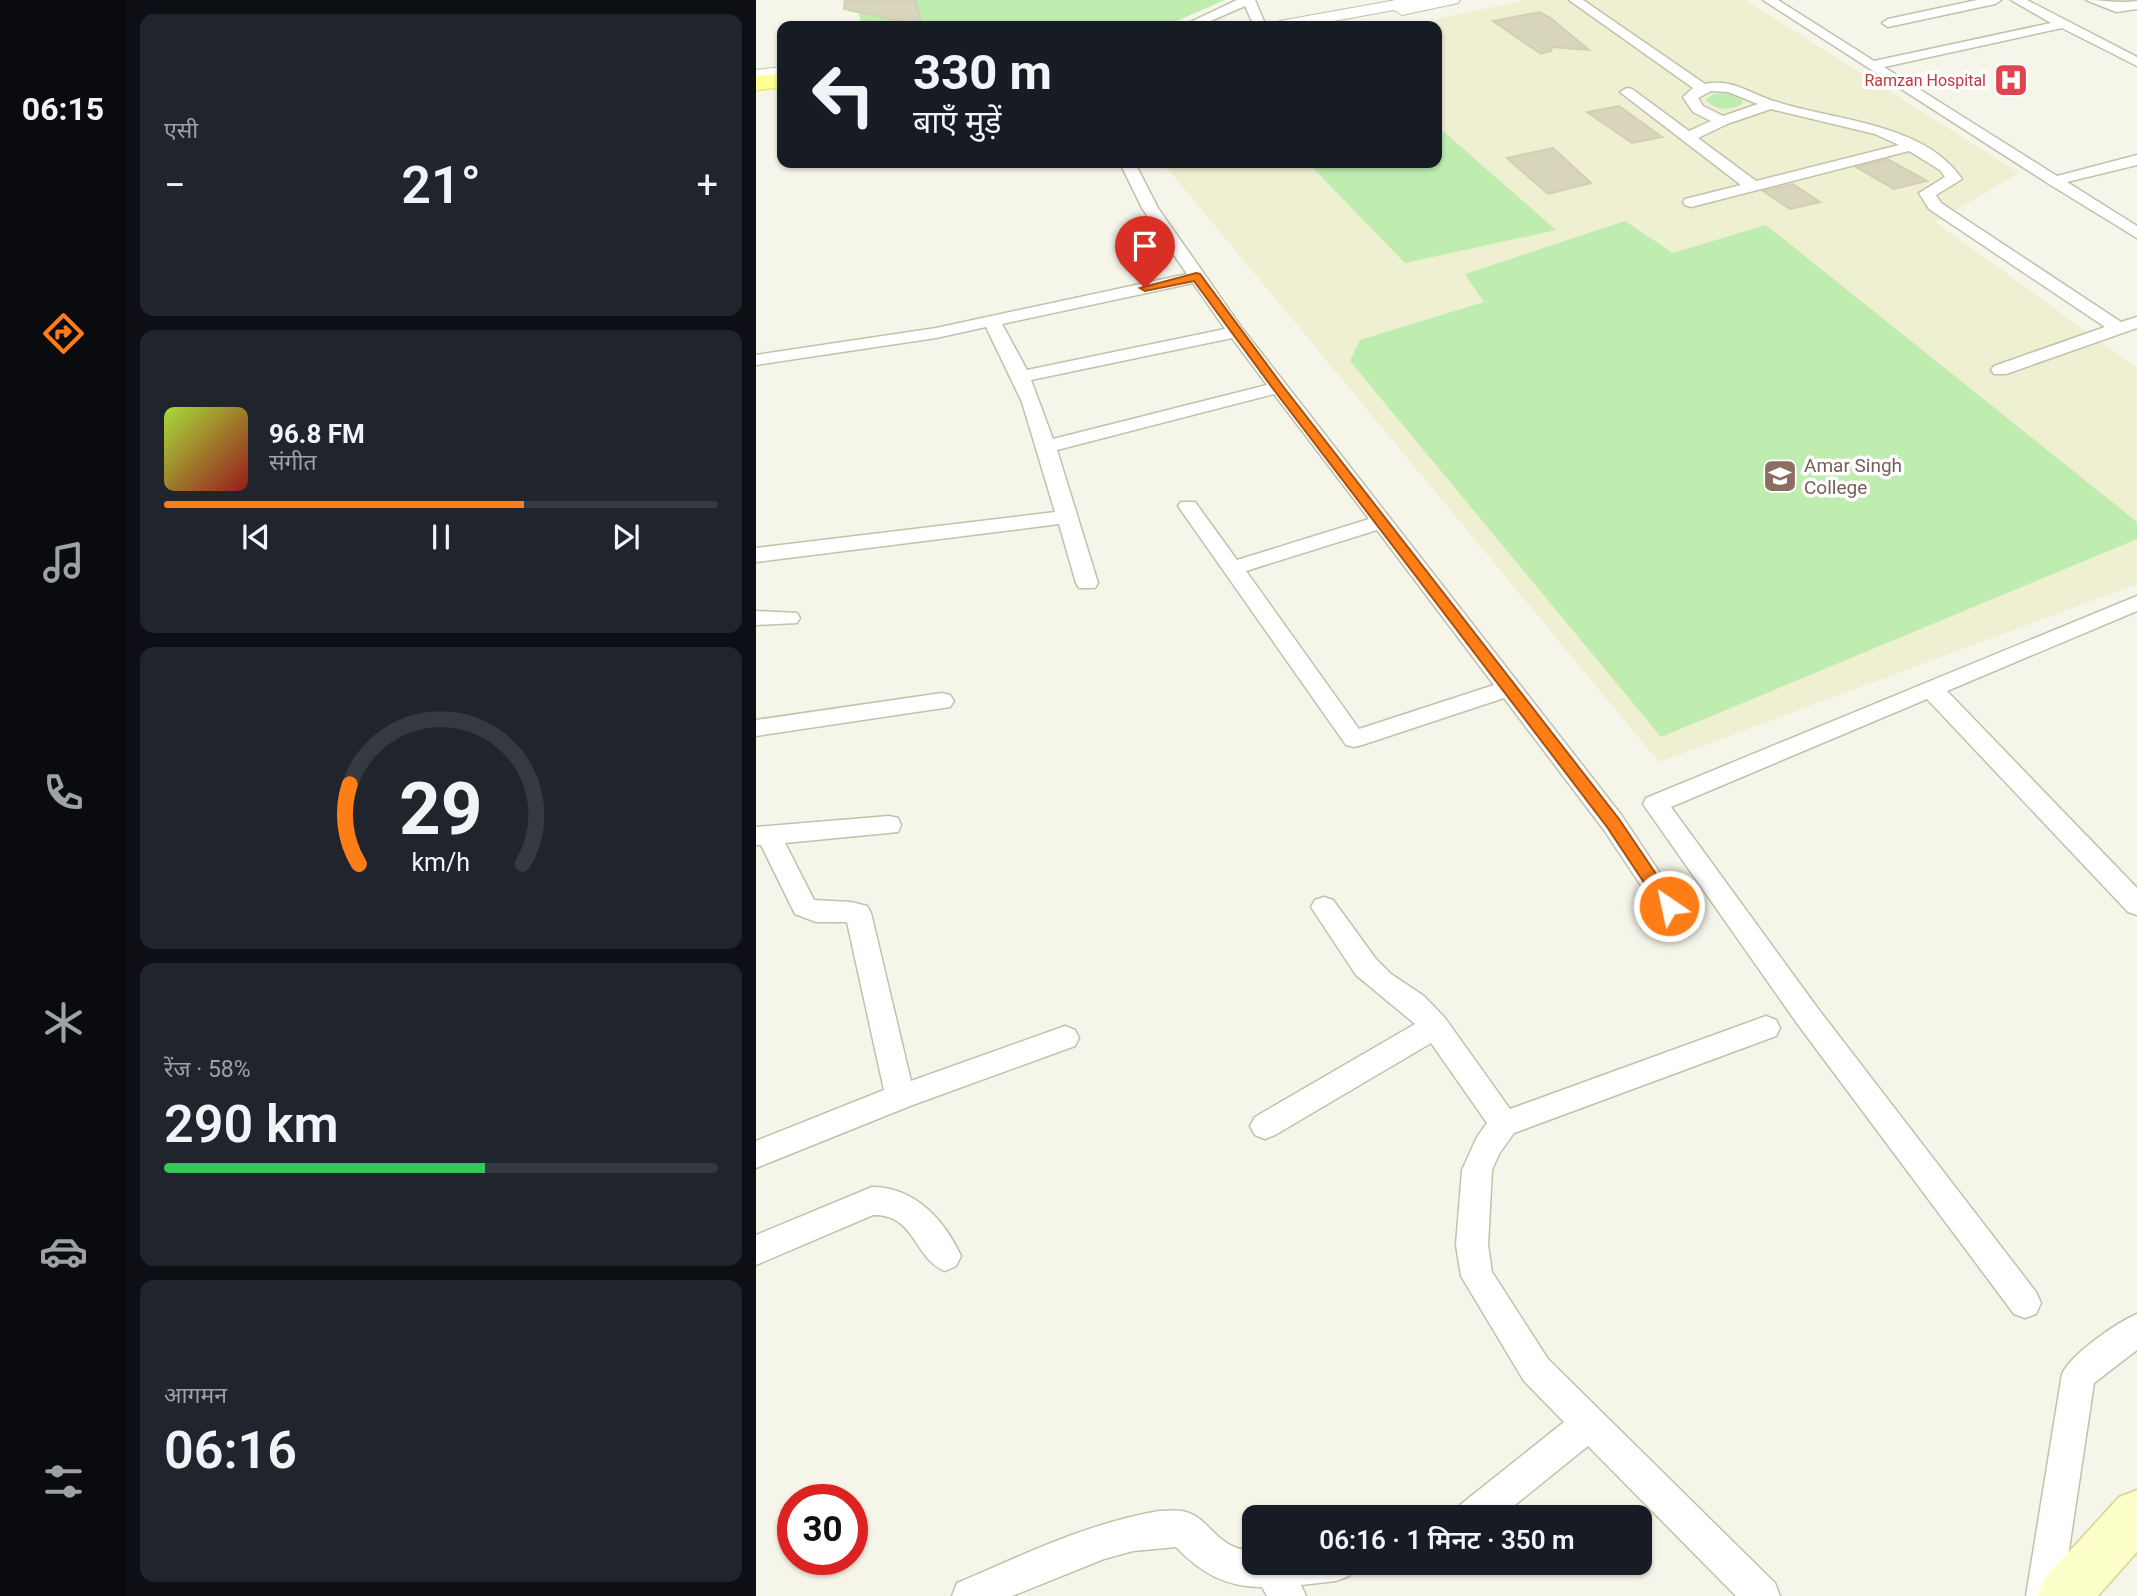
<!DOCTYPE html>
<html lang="hi">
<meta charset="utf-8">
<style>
body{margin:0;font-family:Roboto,"Noto Sans Devanagari",sans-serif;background:#20242c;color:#f1f3f6;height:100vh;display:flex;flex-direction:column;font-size:26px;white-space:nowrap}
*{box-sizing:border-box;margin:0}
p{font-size:23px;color:#9ea1a6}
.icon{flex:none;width:38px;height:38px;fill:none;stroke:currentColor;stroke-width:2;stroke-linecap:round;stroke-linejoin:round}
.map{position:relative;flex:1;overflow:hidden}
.side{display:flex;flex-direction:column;gap:14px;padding:14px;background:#0d0f14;width:630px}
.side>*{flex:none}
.banner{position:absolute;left:21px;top:21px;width:665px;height:147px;border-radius:14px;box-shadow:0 2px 5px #0004;background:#171b24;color:#f1f3f6;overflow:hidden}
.speed{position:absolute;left:21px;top:1484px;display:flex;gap:14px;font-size:35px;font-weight:700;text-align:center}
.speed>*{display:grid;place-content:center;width:91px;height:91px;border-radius:50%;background:#171b24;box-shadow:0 2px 5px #0004;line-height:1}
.speed .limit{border:10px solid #d22;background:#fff;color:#111}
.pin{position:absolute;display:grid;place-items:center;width:60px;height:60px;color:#fff;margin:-72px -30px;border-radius:50% 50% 50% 0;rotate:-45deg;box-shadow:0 0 7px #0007}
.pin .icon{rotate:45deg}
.me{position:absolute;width:77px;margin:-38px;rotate:326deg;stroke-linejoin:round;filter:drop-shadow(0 0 5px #0008)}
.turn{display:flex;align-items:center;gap:24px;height:147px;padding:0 21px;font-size:32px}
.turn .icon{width:91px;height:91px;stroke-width:2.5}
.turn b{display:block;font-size:49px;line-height:60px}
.big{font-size:52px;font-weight:600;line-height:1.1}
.side .widget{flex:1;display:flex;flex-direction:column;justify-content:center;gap:10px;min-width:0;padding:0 24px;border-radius:14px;background:#20242c}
.side .dial{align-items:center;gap:0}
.dial svg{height:182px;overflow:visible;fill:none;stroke:#363941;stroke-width:7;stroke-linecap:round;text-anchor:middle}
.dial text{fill:#f1f3f6;stroke:none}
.song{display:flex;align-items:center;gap:21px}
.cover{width:84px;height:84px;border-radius:10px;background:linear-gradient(135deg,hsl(80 70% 55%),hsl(0 70% 35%))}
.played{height:7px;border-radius:4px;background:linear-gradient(90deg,#ff7d16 65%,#363941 65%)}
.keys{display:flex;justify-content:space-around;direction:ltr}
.heat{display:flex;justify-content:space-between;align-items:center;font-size:38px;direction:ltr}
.charge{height:10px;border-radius:5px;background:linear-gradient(90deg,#34c759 58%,#363941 0)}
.trip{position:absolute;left:486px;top:1505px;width:410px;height:70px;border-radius:14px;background:#171b24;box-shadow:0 2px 5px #0004;font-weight:600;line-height:70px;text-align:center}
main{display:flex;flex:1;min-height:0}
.menu{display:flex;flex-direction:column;width:126px;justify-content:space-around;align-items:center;background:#090b0e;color:#9ea1a6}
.menu .icon{width:49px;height:49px}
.menu .current{color:#ff7d16}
.menu b{font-size:32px;color:#f1f3f6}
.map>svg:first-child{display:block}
</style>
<main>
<nav class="menu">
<b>06:15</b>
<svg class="icon current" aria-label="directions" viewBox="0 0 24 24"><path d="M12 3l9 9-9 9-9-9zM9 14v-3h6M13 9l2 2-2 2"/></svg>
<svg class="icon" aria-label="music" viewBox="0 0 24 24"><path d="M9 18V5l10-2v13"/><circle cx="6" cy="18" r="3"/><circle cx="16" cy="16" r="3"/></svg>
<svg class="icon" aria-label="phone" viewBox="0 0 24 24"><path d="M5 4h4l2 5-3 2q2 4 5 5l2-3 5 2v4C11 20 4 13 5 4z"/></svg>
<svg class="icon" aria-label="climate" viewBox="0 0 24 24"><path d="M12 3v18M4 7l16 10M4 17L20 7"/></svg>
<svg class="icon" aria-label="car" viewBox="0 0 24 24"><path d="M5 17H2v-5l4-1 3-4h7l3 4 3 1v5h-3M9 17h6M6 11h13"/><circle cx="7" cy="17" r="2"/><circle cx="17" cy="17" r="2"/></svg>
<svg class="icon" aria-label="filters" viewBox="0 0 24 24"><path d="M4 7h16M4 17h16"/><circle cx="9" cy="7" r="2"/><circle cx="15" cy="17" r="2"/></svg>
</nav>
<section class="side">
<div class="widget"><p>एसी</p>
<div class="heat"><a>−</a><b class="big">21°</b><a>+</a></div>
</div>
<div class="widget">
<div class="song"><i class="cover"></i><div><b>96.8 FM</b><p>संगीत</p></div></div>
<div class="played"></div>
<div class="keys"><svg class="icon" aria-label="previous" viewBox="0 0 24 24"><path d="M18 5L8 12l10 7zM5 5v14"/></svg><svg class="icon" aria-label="pause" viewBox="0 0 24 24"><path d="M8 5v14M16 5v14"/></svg><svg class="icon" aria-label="next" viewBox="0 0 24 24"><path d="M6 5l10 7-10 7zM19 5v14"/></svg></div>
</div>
<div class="widget dial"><svg viewBox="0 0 100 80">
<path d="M14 69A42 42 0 1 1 86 69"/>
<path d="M14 69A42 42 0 0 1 10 34" stroke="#ff7d16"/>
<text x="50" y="56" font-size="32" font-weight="700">29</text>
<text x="50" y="72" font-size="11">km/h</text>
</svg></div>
<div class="widget"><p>रेंज · 58%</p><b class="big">290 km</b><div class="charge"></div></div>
<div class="widget"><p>आगमन</p><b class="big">06:16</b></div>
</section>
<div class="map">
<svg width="1381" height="1596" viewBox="0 0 1381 1596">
<rect width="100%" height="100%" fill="#f5f5e9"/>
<!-- education -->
<polygon fill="#efefd2" points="770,0 989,0 1263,173 1179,222 1381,368 1381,584 903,762 407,163 681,163 681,26 649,26"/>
<!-- green -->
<g fill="#bfecaf">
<polygon points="85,0 469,0 409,26 106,26 100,2"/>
<path d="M969 93 985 98 987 103C976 111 959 111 950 100L957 94Z"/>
<polygon points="687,131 800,230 649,263 552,163 681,163 681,132"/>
<polygon points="869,221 917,253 1010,225 1381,522 1381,539 905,737 594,361 604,340 728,302 709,274"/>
</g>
<!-- building -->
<g fill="#d8d5bd" stroke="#d3d0b0" stroke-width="2">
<polygon points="89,0 159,0 166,26 88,9"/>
<polygon points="784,12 796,19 833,50 796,47 795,51 785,54 737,21"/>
<polygon points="863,106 906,137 876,143 831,112"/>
<polygon points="797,148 835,183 792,194 751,158"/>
<polygon points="1131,159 1171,181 1138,189 1100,167"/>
<polygon points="1037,184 1064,202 1034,209 1007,191"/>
</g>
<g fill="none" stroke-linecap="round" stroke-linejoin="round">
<!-- minor casing -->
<g stroke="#c2c1ab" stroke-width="3">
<g id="minor">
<polygon points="481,0 499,0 510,26 498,26 489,6 443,26 426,26"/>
<path d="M813 0H827L949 84C977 78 996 95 1021 102 1080 121 1168 123 1206 179L1180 195 1185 203 1365 322 1381 317V328L1250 374H1238L1235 370 1238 366 1349 327 1173 209 1163 193 1189 177 1184 170 1153 151 935 207 929 205 927 202 929 199 985 185 864 92 871 88 876 89 933 131 955 121 937 112 927 97 937 88ZM955 91 972 92 1002 104 967 116 947 106 942 98ZM1015 109 1119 134 1143 145 1000 181 942 138 971 124Z"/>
<polygon points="1007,0 1022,0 1118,61 1295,23 1255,0 1271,0 1381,57 1381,66 1306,28 1128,67 1301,176 1381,155 1381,165 1311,182 1381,226 1381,238 1293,184"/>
<polygon points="1221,0 1245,0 1239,4 1132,27 1126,23 1132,19"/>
<path d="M1330 0C1348 0 1363 4 1381 1V9L1360 12Z"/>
<path d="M364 163H379L402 208 486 328 866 816 922 900 926 907 922 914 913 917 904 914 848 830 748 698 606 745 598 747 590 745 422 506 425 502H439L481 560 613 519 518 394 301 450 342 583 339 588H323L320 583 303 524 0 562V548L299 512 266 402 230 327 180 338 0 365V355L180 328 431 274 386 208ZM437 283 469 329 271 370 246 324ZM476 338 511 385 297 439 275 380ZM621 530 738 685 603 729 490 571Z"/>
<polygon points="1381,596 1381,611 1191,691 1381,888 1381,915 1372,912 1171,699 915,807 1060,1006 1280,1292 1285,1303 1280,1314 1269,1318 1258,1314 1040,1022 887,804 890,798"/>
<polygon points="0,611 41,613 44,618 41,623 0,625"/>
<polygon points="186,693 194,695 198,701 194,707 0,736 0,720"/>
<polygon points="133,816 142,818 145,825 142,832 29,843 58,900 95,902 111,906 115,913 155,1081 309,1026 319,1030 323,1038 319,1046 154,1106 0,1168 0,1141 128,1090 91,922 60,922 39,914 5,845 0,845 0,827"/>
<polygon points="568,897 577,900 620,959 635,974 668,996 689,1018 754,1109 1010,1016 1020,1020 1024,1028 1020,1036 758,1133 743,1154 736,1170 732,1245 736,1272 792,1359 1019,1583 1024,1596 980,1596 832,1446 744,1517 699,1517 704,1505 808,1422 768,1381 705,1276 700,1245 706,1170 721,1137 731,1123 675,1043 519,1135 509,1139 499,1135 494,1126 499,1117 659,1024 600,975 555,907 559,900"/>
<path d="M116 1187C158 1187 188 1219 205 1256L200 1266 189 1271C157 1258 160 1214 117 1215L0 1265V1235Z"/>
<path d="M1381 1314V1350L1338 1383 1306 1596H1270L1306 1374C1315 1354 1360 1323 1381 1314Z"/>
<path d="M403 1511C410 1511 419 1510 426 1511 455 1516 458 1550 499 1551V1563H598L593 1576 580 1581 545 1585 550 1596H511L506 1587C469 1587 444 1572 420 1547L377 1551 348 1559 256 1596H196L201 1583C267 1555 332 1523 403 1511Z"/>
</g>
</g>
<!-- tertiary casing -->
<g stroke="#c2c1ab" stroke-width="2">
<g id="tertiary">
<polygon points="640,0 704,0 702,3 646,15 638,10 550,26 516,26 524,21"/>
<polygon points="26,67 26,77 0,80 0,70"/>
</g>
</g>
<!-- secondary casing -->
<g stroke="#d3d494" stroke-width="3">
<polygon id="secondary" points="1381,1490 1381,1552 1342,1596 1281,1596 1289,1578 1363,1497"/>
</g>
<!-- primary casing -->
<g stroke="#ecea60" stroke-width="3">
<polygon id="primary" points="26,74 26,87 0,90 0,76"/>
</g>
<!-- minor -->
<use href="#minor" fill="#fff" fill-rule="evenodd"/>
<!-- tertiary -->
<use href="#tertiary" fill="#fff" fill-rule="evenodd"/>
<!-- secondary -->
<use href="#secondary" fill="#fcffc9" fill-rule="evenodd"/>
<!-- primary -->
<use href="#primary" fill="#ffff98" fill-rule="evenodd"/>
</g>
<!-- route -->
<polygon fill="#ff7d16" stroke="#a6510e" stroke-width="2" points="440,273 444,274 526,385 863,819 919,902 921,906 919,911 907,911 851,827 518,390 438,281 389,291 384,288"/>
<!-- icons -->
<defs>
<g id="hospital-square" transform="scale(1.75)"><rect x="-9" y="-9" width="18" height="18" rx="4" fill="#e0444e" stroke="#fff"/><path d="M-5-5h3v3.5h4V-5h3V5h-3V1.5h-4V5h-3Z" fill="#fff"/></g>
<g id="university-square" transform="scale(1.75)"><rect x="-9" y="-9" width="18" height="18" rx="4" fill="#8d6e63" stroke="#fff"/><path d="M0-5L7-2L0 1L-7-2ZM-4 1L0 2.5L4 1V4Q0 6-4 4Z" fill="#fff"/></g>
</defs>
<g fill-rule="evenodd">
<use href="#hospital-square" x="1255" y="80"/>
<use href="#university-square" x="1024" y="476"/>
</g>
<g text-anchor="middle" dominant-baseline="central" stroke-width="7" stroke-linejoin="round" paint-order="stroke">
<!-- far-health labels -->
<g font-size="16" fill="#be3a42" stroke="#fff" text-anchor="end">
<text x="1230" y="80">Ramzan Hospital</text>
</g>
<!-- education labels -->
<g font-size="19" fill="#785e54" stroke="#fff" text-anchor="start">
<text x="1048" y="465">Amar Singh<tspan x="1048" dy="22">College</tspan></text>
</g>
</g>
</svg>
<div class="speed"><div class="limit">30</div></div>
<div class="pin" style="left:389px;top:288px;background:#d93025"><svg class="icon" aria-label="arrive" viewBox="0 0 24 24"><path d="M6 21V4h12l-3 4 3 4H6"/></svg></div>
<svg class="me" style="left:913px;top:906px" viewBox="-20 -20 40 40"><circle r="17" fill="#ff7d16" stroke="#fff" stroke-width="3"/><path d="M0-11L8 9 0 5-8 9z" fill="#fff"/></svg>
<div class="trip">06:16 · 1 मिनट · 350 m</div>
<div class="banner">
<div class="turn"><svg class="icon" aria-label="left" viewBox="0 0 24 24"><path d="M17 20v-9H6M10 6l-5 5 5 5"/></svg><div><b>330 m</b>बाएँ मुड़ें</div></div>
</div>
</div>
</main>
